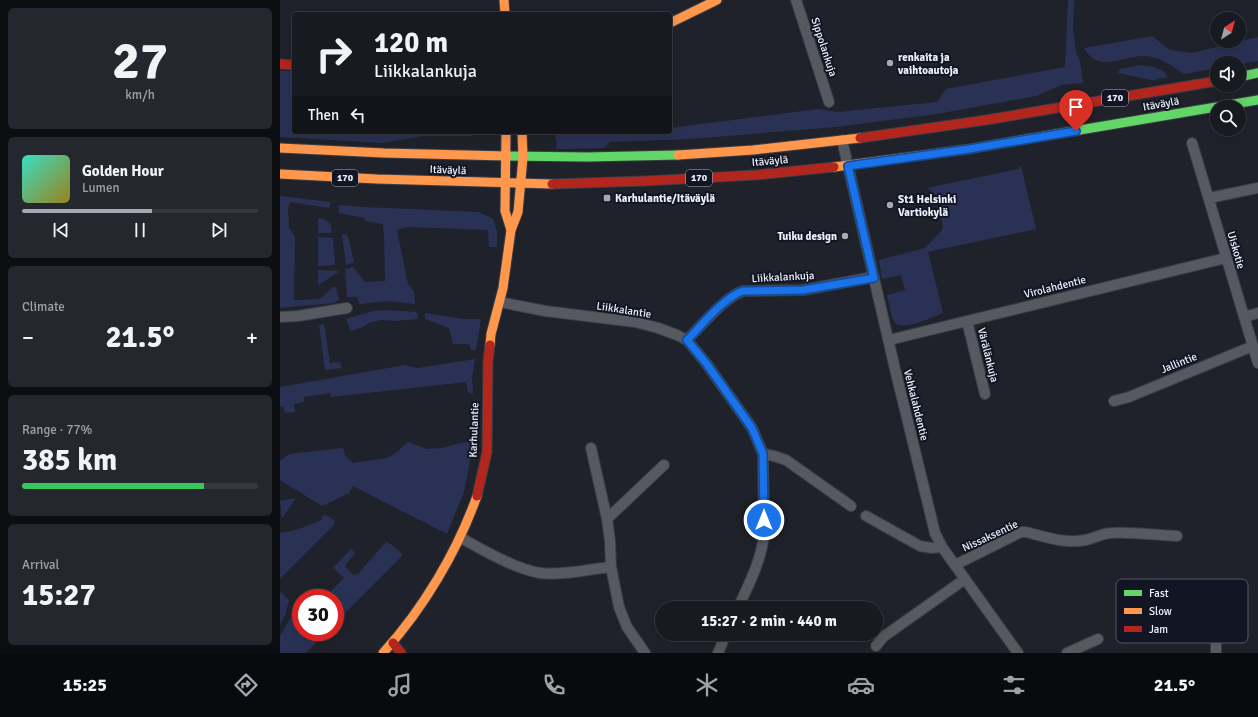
<!DOCTYPE html>
<meta charset="utf-8">
<style>
body{margin:0;font-family:Signika,sans-serif;background:#24272d;color:#f1f3f6;height:100vh;display:flex;flex-direction:column;font-size:15px;white-space:nowrap}
*{box-sizing:border-box;margin:0}
p{font-size:13px;color:#9ea1a5}
.icon{flex:none;width:22px;height:22px;fill:none;stroke:currentColor;stroke-width:2;stroke-linecap:round;stroke-linejoin:round}
.map{position:relative;flex:1;overflow:hidden}
.details{display:flex;flex-direction:column;gap:8px;padding:8px;background:#0d0e12;width:280px}
.details>*{flex:none}
.guide{position:absolute;left:12px;top:12px;width:380px;height:122px;border-radius:4px;box-shadow:0 4px 16px #0002,0 0 0 1px #36383e;background:#171a20;color:#f1f3f6;overflow:hidden}
.needle{width:26px;rotate:36deg}
.tools{position:absolute;left:930px;top:12px;display:grid;gap:8px}
.tools a{display:grid;place-items:center;width:36px;height:36px;border-radius:50%;background:#171a20;box-shadow:0 4px 16px #0002,0 0 0 1px #36383e;font-size:20px}
.speed{position:absolute;left:12px;top:589px;display:flex;gap:8px;font-size:20px;font-weight:700;text-align:center}
.speed>*{display:grid;place-content:center;width:52px;height:52px;border-radius:50%;background:#171a20;box-shadow:0 4px 16px #0002,0 0 0 1px #36383e;line-height:1}
.speed .limit{border:6px solid #d22;background:#fff;color:#111}
.pin{position:absolute;display:grid;place-items:center;width:34px;height:34px;color:#fff;margin:-41px -17px;border-radius:50% 50% 50% 0;rotate:-45deg;box-shadow:0 0 4px #0007}
.pin .icon{rotate:45deg}
.me{position:absolute;width:44px;margin:-22px;rotate:0deg;stroke-linejoin:round;filter:drop-shadow(0 0 3px #0008)}
.turn{display:flex;align-items:center;gap:14px;height:84px;padding:0 16px;font-size:18px}
.turn .icon{width:52px;height:52px;stroke-width:2.5}
.turn b{display:block;font-size:28px;line-height:34px}
.then{display:flex;align-items:center;height:38px;padding:0 16px;background:#0003;gap:8px;font-size:15px}
.big{font-size:30px;font-weight:700;line-height:1.1}
.details .widget{flex:1;display:flex;flex-direction:column;justify-content:center;gap:6px;min-width:0;padding:0 14px;border-radius:6px;background:#24272d}
.details .dial{align-items:center;gap:0}
.dial b{font-size:52px;line-height:1}
.song{display:flex;align-items:center;gap:12px}
.cover{width:48px;height:48px;border-radius:6px;background:linear-gradient(135deg,hsl(170 70% 55%),hsl(50 70% 35%))}
.played{height:4px;border-radius:2px;background:linear-gradient(90deg,#a6a9b2 55%,#36383e 55%)}
.keys{display:flex;justify-content:space-around;direction:ltr}
.heat{display:flex;justify-content:space-between;align-items:center;font-size:22px;direction:ltr}
.charge{height:6px;border-radius:3px;background:linear-gradient(90deg,#34c759 77%,#36383e 0)}
.trip{position:absolute;left:375px;top:601px;width:228px;height:40px;border-radius:20px;background:#171a20;box-shadow:0 4px 16px #0002,0 0 0 1px #36383e;font-weight:700;line-height:40px;text-align:center}
.tabs{display:flex;height:64px;justify-content:space-around;align-items:center;background:#090a0d;color:#9ea1a5}
.tabs .icon{width:28px;height:28px}
.tabs .current{color:#a6a9b2}
.tabs b{font-size:18px;color:#f1f3f6}
main{display:flex;flex:1;min-height:0}
.map>svg:first-child{display:block}
</style>
<main>
<section class="details">
<div class="widget dial"><b>27</b><p>km/h</p></div>
<div class="widget">
<div class="song"><i class="cover"></i><div><b>Golden Hour</b><p>Lumen</p></div></div>
<div class="played"></div>
<div class="keys"><svg class="icon" aria-label="previous" viewBox="0 0 24 24"><path d="M18 5L8 12l10 7zM5 5v14"/></svg><svg class="icon" aria-label="pause" viewBox="0 0 24 24"><path d="M8 5v14M16 5v14"/></svg><svg class="icon" aria-label="next" viewBox="0 0 24 24"><path d="M6 5l10 7-10 7zM19 5v14"/></svg></div>
</div>
<div class="widget"><p>Climate</p>
<div class="heat"><a>−</a><b class="big">21.5°</b><a>+</a></div>
</div>
<div class="widget"><p>Range · 77%</p><b class="big">385 km</b><div class="charge"></div></div>
<div class="widget"><p>Arrival</p><b class="big">15:27</b></div>
</section>
<div class="map">
<svg width="978" height="653" viewBox="0 0 978 653">
<rect width="100%" height="100%" fill="#1f222a"/>
<!-- green -->
<g fill="#293255">
<polygon points="788,0 794,0 793,31 796,52 800,61 803,83 781,85 756,96 657,114 556,127 410,139 330,142 325,148 277,149 275,132 390,132 390,128 538,109 557,112 657,102 666,89 785,67"/>
<path d="M872 36 890 50 912 53 978 37V61L959 64 937 63V68L904 74C892 66 879 56 864 56 841 56 819 74 804 48Z"/>
<path d="M860 65C871 66 882 67 888 77L876 79V81L838 73 840 69Z"/>
<polygon points="0,71 14,71 14,132 193,132 192,136 145,136 102,143 0,137"/>
<path d="M741 166 756 229 648 252 663 313C652 317 619 334 613 320 610 312 609 303 607 295L625 290 621 275 602 279 599 260 645 248 663 229 657 196 647 188 738 169Z"/>
<polygon points="0,196 51,202 49,208 10,202 8,209 9,228 15,237 14,300 40,299 53,287 56,287 59,299 54,303 0,308"/>
<polygon points="59,205 84,207 199,212 213,219 217,231 217,247 209,247 208,230 128,227 117,230 128,284 134,291 135,304 108,301 79,304 77,297 67,297 65,269 73,267 85,282 105,281 104,236 103,224 85,221 85,218 59,213"/>
<path d="M38 218C47 219 53 223 51 233H38Z"/>
<polygon points="66,234 68,236 74,262 66,265 62,235"/>
<polygon points="38,237 53,238 55,265 38,266"/>
<polygon points="38,270 57,271 59,272 38,285"/>
<polygon points="108,310 136,312 138,314 138,319 114,321 101,320 89,323 83,327 71,331 66,319 93,311"/>
<polygon points="145,313 183,319 201,319 196,350 191,350 189,344 173,344 169,328 145,319"/>
<polygon points="44,324 50,363 60,362 62,368 45,370 39,325"/>
<polygon points="195,359 192,379 193,394 188,392 186,382 51,397 50,393 24,397 24,402 14,404 15,412 5,413 3,406 0,407 0,387 125,365 137,368"/>
<polygon points="194,440 184,492 167,534 73,486 69,493 42,506 0,480 0,461 8,455 16,453 63,448 66,457 73,463 107,458 117,452 128,442 147,449 161,448"/>
<polygon points="16,498 2,518 0,501"/>
<polygon points="46,515 55,521 54,525 0,579 0,533 16,530 42,520 42,516"/>
<polygon points="106,542 112,545 123,555 55,623 55,598 38,598 45,597 64,578 53,568 71,549 75,553 65,566 73,575 78,574"/>
<polygon points="0,591 9,600 6,613 0,625"/>
<polygon points="21,600 21,632 47,632 26,653 0,653 0,636"/>
</g>
<g fill="none" stroke-linecap="round" stroke-linejoin="round">
<!-- street casing -->
<g stroke="#3b3d44" stroke-width="12">
<g id="street">
<polyline points="516,0 549,102"/>
<polyline points="562,140 615,369 655,533 662,547 738,653"/>
<polyline points="912,143 978,363"/>
<polyline points="929,198 978,188"/>
<path d="M220 302 265 311 355 322 378 328 397 335 407 340 426 363 472 428 483 454 484 535C481 561 469 584 458 608"/>
<polyline points="0,317 18,316 67,308"/>
<polyline points="964,317 978,313"/>
<polyline points="687,321 705,394"/>
<path d="M407 340C421 326 445 297 463 291L523 290 594 277"/>
<polyline points="609,340 946,258"/>
<polyline points="834,401 849,397 973,346"/>
<polyline points="311,448 327,519 330,541 331,567 339,607 347,627 365,653"/>
<polyline points="483,454 494,456 506,460 571,506"/>
<polyline points="586,516 640,546 652,548 662,547"/>
<polyline points="327,519 384,465"/>
<path d="M181 538C203 550 235 569 260 573 280 576 310 569 331 567"/>
<path d="M675 565 741 532H746C766 537 785 544 806 540 815 538 822 533 832 533 854 532 875 535 897 536"/>
<polyline points="936,645 936,653"/>
<polyline points="596,646 603,637 685,579"/>
<polyline points="438,653 446,634"/>
<polyline points="787,653 818,639"/>
</g>
</g>
<!-- fast casing -->
<g stroke="#3b3d44" stroke-width="11">
<g id="fast">
<polyline points="959,77 978,73"/>
<polyline points="776,134 978,100"/>
<polyline points="227,156 307,157 398,155"/>
</g>
</g>
<!-- slow casing -->
<g stroke="#3b3d44" stroke-width="11">
<g id="slow">
<polyline points="224,0 225,14"/>
<polyline points="390,23 437,0"/>
<polyline points="226,132 225,211 231,230"/>
<polyline points="0,148 104,153 227,156"/>
<polyline points="398,155 473,150 580,138"/>
<polyline points="554,167 689,149 776,134"/>
<polyline points="0,174 97,179 272,184"/>
<polyline points="210,345 211,334 223,288 231,230 238,212 243,157 242,132"/>
<path d="M103 653C143 609 177 552 197 496"/>
</g>
</g>
<!-- jam casing -->
<g stroke="#3b3d44" stroke-width="11">
<g id="jam">
<polyline points="0,64 14,65"/>
<polyline points="580,138 706,120 937,81"/>
<polyline points="272,184 365,181 476,175 554,167"/>
<polyline points="197,496 207,452 208,361 210,345"/>
<polyline points="113,643 121,653"/>
</g>
</g>
<!-- street -->
<use href="#street" stroke="#565960" stroke-width="10"/>
<!-- fast -->
<use href="#fast" stroke="#63d668" stroke-width="9"/>
<!-- slow -->
<use href="#slow" stroke="#ff974d" stroke-width="9"/>
<!-- jam -->
<use href="#jam" stroke="#b3261e" stroke-width="9"/>
</g>
<g fill="none" stroke-linecap="round" stroke-linejoin="round">
<!-- route casing -->
<g stroke="#114b97" stroke-width="10">
<path id="route" d="M484 520 483 454 472 428 426 363 407 340C421 326 444 297 463 291L523 290 594 278 568 166 689 149 796 131"/>
</g>
<!-- route -->
<use href="#route" stroke="#1a73e8" stroke-width="7"/>
</g>
<!-- markers -->
<g fill="#a6a9b2" stroke="#121624" stroke-width="1.5">
<circle cx="610" cy="63" r="4"/>
<rect x="323" y="194" width="8" height="8" rx="2"/>
<circle cx="610" cy="205" r="4"/>
<circle cx="565" cy="236" r="4"/>
</g>
<g text-anchor="middle" dominant-baseline="central" stroke-width="4" stroke-linejoin="round" paint-order="stroke">
<!-- shield labels -->
<g fill="#121624" stroke="#acafba" stroke-width="1">
<rect x="822" y="90" width="26" height="16" rx="3"/>
<rect x="52" y="170" width="26" height="16" rx="3"/>
<rect x="406" y="170" width="26" height="16" rx="3"/>
</g>
<g font-size="10" font-weight="bold" fill="#eef1fb">
<text x="835" y="98">170</text>
<text x="65" y="178">170</text>
<text x="419" y="178">170</text>
</g>
<!-- street labels -->
<g font-size="11" fill="#eef1fb" stroke="#121624">
<text transform="translate(544 47) rotate(72)">Sippolankuja</text>
<text transform="translate(881 104) rotate(-10)">Itäväylä</text>
<text transform="translate(490 161) rotate(-5)">Itäväylä</text>
<text transform="translate(168 170) rotate(2)">Itäväylä</text>
<text transform="translate(956 250) rotate(74)">Uiskotie</text>
<text transform="translate(503 277) rotate(-3)">Liikkalankuja</text>
<text transform="translate(775 287) rotate(-14)">Virolahdentie</text>
<text transform="translate(344 310) rotate(9)">Liikkalantie</text>
<text transform="translate(708 355) rotate(76)">Värälänkuja</text>
<text transform="translate(899 363) rotate(-22)">Jallintie</text>
<text transform="translate(636 405) rotate(76)">Vehkalahdentie</text>
<text transform="translate(194 430) rotate(-88)">Karhulantie</text>
<text transform="translate(710 536) rotate(-25)">Nissaksentie</text>
</g>
<!-- poi labels -->
<g font-size="11" font-weight="bold" fill="#eef1fb" stroke="#121624" text-anchor="start">
<text x="618" y="57">renkaita ja<tspan x="618" dy="13">vaihtoautoja</tspan></text>
<text x="335" y="198">Karhulantie/Itäväylä</text>
<text x="618" y="199">St1 Helsinki<tspan x="618" dy="13">Vartiokylä</tspan></text>
<text x="557" y="236" text-anchor="end">Tuiku design</text>
</g>
</g>
<!-- legend -->
<rect x="836" y="579" width="132" height="64" rx="6" fill="#121624" stroke="#545864" stroke-width="1"/>
<rect x="844" y="590" width="18" height="6" fill="#63d668"/>
<rect x="844" y="608" width="18" height="6" fill="#ff974d"/>
<rect x="844" y="626" width="18" height="6" fill="#b3261e"/>
<g font-size="11" fill="#eef1fb">
<text x="869" y="597">Fast</text>
<text x="869" y="615">Slow</text>
<text x="869" y="633">Jam</text>
</g>
</svg>
<div class="tools">
<a><svg class="needle" viewBox="-14 -14 28 28"><path d="M0-13l5 13h-10z" fill="#e53935"/><path d="M0 13l5-13h-10z" fill="#9ea1a5"/></svg></a>
<a><svg class="icon" aria-label="sound" viewBox="0 0 24 24"><path d="M4 9h4l5-4v14l-5-4H4zM17 9q2 3 0 6"/></svg></a>
<a><svg class="icon" aria-label="search" viewBox="0 0 24 24"><circle cx="10" cy="10" r="6"/><path d="M15 15l6 6"/></svg></a>
</div>
<div class="speed"><div class="limit">30</div></div>
<div class="pin" style="left:796px;top:131px;background:#d93025"><svg class="icon" aria-label="arrive" viewBox="0 0 24 24"><path d="M6 21V4h12l-3 4 3 4H6"/></svg></div>
<svg class="me" style="left:484px;top:520px" viewBox="-20 -20 40 40"><circle r="17" fill="#1a73e8" stroke="#fff" stroke-width="3"/><path d="M0-11L8 9 0 5-8 9z" fill="#fff"/></svg>
<div class="trip">15:27 · 2 min · 440 m</div>
<div class="guide">
<div class="turn"><svg class="icon" aria-label="right" viewBox="0 0 24 24"><path d="M7 20v-9h11M14 6l5 5-5 5"/></svg><div><b>120 m</b>Liikkalankuja</div></div>
<div class="then">Then<svg class="icon" aria-label="left" viewBox="0 0 24 24"><path d="M17 20v-9H6M10 6l-5 5 5 5"/></svg></div>
</div>
</div>
</main>
<nav class="tabs">
<b>15:25</b>
<svg class="icon current" aria-label="directions" viewBox="0 0 24 24"><path d="M12 3l9 9-9 9-9-9zM9 14v-3h6M13 9l2 2-2 2"/></svg>
<svg class="icon" aria-label="music" viewBox="0 0 24 24"><path d="M9 18V5l10-2v13"/><circle cx="6" cy="18" r="3"/><circle cx="16" cy="16" r="3"/></svg>
<svg class="icon" aria-label="phone" viewBox="0 0 24 24"><path d="M5 4h4l2 5-3 2q2 4 5 5l2-3 5 2v4C11 20 4 13 5 4z"/></svg>
<svg class="icon" aria-label="climate" viewBox="0 0 24 24"><path d="M12 3v18M4 7l16 10M4 17L20 7"/></svg>
<svg class="icon" aria-label="car" viewBox="0 0 24 24"><path d="M5 17H2v-5l4-1 3-4h7l3 4 3 1v5h-3M9 17h6M6 11h13"/><circle cx="7" cy="17" r="2"/><circle cx="17" cy="17" r="2"/></svg>
<svg class="icon" aria-label="filters" viewBox="0 0 24 24"><path d="M4 7h16M4 17h16"/><circle cx="9" cy="7" r="2"/><circle cx="15" cy="17" r="2"/></svg>
<b>21.5°</b>
</nav>
